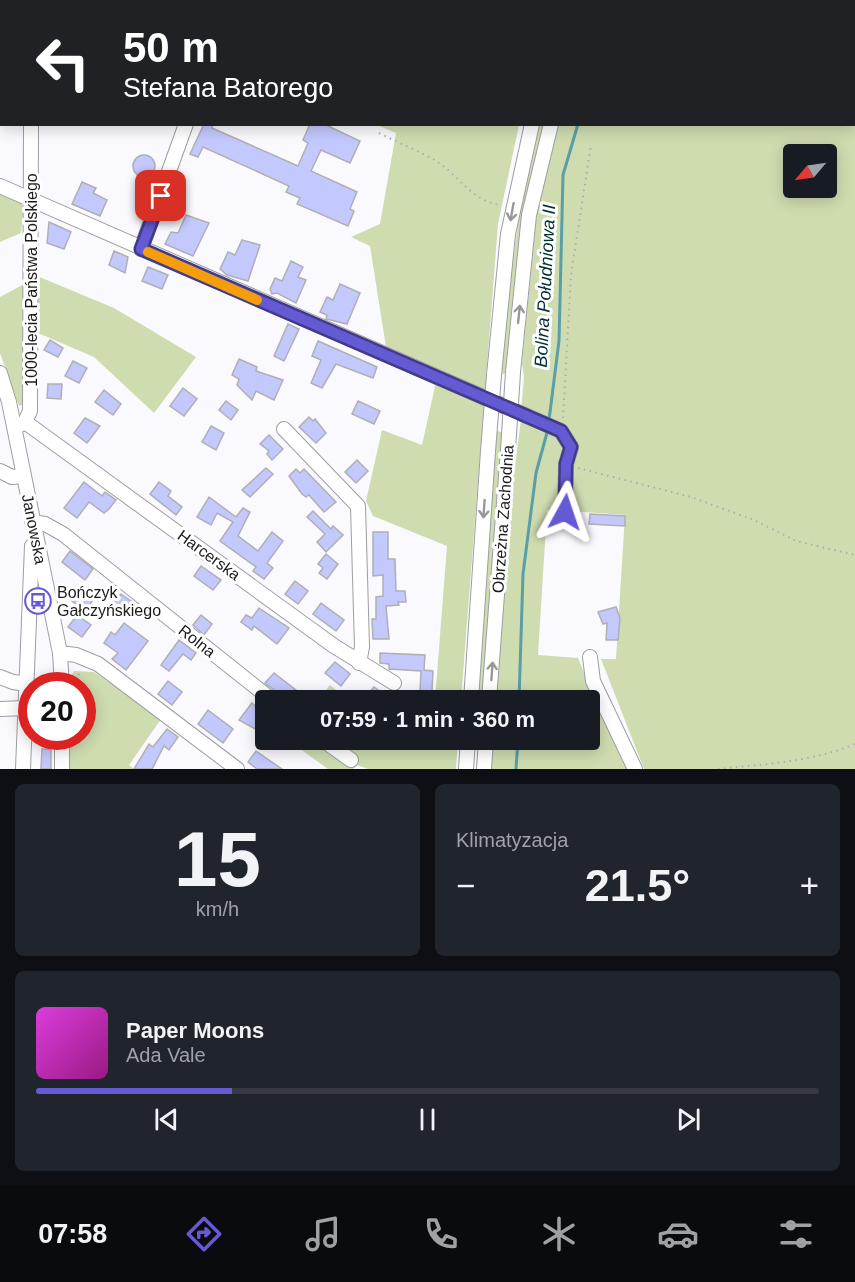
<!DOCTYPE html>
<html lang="pl">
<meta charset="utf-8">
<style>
body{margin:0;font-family:Arial,sans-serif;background:#20242c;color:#f1f3f6;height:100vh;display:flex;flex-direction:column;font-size:22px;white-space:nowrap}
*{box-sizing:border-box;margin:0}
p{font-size:20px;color:#9ea1a6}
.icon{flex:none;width:33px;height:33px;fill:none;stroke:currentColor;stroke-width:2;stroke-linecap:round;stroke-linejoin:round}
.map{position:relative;height:769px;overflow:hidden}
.panel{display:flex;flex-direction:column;gap:15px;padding:15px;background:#0d0f14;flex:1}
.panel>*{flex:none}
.top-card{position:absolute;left:0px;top:0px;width:855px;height:126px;box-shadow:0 3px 15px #0003;background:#202124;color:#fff;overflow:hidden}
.needle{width:39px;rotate:241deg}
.buttons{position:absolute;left:783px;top:144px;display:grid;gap:12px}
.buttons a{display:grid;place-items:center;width:54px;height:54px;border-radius:6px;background:#171b24;box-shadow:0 3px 15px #0003;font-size:30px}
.speed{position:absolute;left:18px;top:672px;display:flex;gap:12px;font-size:30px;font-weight:700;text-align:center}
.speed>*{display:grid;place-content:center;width:78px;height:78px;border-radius:50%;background:#171b24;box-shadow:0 3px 15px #0003;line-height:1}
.speed .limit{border:9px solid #d22;background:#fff;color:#111}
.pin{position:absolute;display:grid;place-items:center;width:51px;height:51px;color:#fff;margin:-26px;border-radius:12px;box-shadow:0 3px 9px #0006}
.me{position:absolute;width:66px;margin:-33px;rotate:5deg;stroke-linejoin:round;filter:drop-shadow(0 0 4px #0008)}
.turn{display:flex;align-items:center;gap:21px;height:126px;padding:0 24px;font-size:27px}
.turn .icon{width:78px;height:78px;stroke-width:2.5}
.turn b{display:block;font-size:42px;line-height:51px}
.big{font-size:45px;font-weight:700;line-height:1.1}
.panel .tile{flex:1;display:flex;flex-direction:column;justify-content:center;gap:9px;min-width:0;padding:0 21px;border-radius:9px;background:#20242c}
.panel .dial{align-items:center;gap:0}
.dial b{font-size:78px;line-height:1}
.song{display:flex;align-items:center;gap:18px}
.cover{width:72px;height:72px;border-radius:9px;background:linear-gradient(135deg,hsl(300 70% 55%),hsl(310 70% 35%))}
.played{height:6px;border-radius:3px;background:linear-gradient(90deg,#645bd4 25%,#363941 25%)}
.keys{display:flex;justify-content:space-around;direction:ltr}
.heat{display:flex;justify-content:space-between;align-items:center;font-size:33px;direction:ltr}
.panel .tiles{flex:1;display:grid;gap:15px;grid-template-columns:1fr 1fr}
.tile:last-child{grid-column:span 2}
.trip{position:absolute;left:255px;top:690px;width:345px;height:60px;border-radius:6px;background:#171b24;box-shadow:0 3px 15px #0003;font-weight:700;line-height:60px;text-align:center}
.tab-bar{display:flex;height:96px;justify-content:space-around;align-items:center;background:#090b0e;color:#9ea1a6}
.tab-bar .icon{width:42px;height:42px}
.tab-bar .active{color:#645bd4}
.tab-bar b{font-size:27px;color:#f1f3f6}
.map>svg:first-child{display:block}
</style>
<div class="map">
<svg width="855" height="769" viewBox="0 0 855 769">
<rect width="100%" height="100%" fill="#f9f9fe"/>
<!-- green -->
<g fill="#cfdcb0" fill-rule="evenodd">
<path d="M601 0H855V769H644L601 659H616L625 515 570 511 575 446 521 411 524 378 522 363 537 211 558 125 854 124V2ZM794 154H826V188H794Z"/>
<polygon points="377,125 519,125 498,224 461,700 435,700 447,546 373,516 366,501 382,430 422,445 438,373 386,347 370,246 351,237 380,224 396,133"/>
<path d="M537 125H543C523 207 514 289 507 373L501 374C508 288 518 209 537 125Z"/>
<polygon points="0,193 24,203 21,233 0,242"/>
<polygon points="37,276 114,308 196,357 154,413 94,357 38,333"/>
<polygon points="26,283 24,404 19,406 0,353 0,297"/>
<path d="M521 420C532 425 550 429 559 437 569 446 564 496 563 510H547L538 655 578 658C593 696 613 731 629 769H490L493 740H590V700H496L513 481Z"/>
<polygon points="497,431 501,432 502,439 482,700 476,700"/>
<polygon points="74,671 94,672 161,719 129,765 134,769 67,769 66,737 82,736 82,686 66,685"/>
<polygon points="330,685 349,700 318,700"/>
<polygon points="288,740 458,740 456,769 368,769 357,765 353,769 328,769"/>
</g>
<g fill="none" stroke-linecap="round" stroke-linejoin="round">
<!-- stream -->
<g stroke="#5a9ea8" stroke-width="3">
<polyline points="641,2 642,0"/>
<polyline points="549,420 559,341 563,175 578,124"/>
<polyline points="519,700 523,574 536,473 548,429"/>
<polyline points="516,769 518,740"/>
</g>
</g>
<!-- building -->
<g fill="#c3c8fd" stroke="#afafb4" stroke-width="1.5">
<polygon points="204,124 213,124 212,128 298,166 308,143 303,140 310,124 324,124 360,141 350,163 321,150 311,171 357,192 350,209 354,211 348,226 297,204 300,198 286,192 289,186 203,147 198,157 190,154"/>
<circle cx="144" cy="166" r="11"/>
<polygon points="82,182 96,188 93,193 107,200 100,216 72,204"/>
<polygon points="186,215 209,223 193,256 165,244 171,232 178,233"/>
<polygon points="49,222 71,232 64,249 47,243"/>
<polygon points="242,240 260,245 248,281 227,275 220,269 228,252 235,255"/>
<polygon points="114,251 128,257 125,273 109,265"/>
<polygon points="291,261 303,267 298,277 306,280 296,303 277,293 272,294 270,289 275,278 282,281"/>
<polygon points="148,267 168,275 162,289 142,281"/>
<polygon points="340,284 360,293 347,324 326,319 327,315 320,312 327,297 333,300"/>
<polygon points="288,324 299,329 284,361 274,356"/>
<polygon points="50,340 63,348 58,357 44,350"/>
<polygon points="318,341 377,367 373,378 336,364 322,388 311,383 321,360 312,356"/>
<polygon points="239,359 257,367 256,371 283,380 274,400 256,391 252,400 237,385 239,379 232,375"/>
<polygon points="73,361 87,368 79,383 65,376"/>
<polygon points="48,384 62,384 61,399 47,398"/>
<polygon points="183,388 197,399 184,416 170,406"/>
<polygon points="104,390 121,404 113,415 95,402"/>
<polygon points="226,401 238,410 231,420 219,410"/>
<polygon points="358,401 380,411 374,424 352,414"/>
<polygon points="309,417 313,421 315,419 326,433 316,443 299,427"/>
<polygon points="85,418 100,426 87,443 74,433"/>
<polygon points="211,426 224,433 216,450 202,442"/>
<polygon points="269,435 283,449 272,460 267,454 269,451 260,444"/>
<polygon points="357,460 368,471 356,483 345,472"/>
<polygon points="266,468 273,474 250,497 242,490"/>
<polygon points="296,469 300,473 304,469 336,502 324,512 309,495 306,497 302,494 289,476"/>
<polygon points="84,482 102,496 105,492 116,500 109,509 104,513 89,502 77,518 64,508"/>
<polygon points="159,482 171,491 168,496 182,507 176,515 150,494"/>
<polygon points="209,497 236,517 243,508 250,512 238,536 258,551 272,532 283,541 267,563 273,568 264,579 253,571 256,567 220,541 233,522 217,513 211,525 197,517"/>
<polygon points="313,511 331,529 333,526 343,535 326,552 317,542 325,534 307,517"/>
<polygon points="590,514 625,516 625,526 589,524"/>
<polygon points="373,532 388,532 388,559 395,559 396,591 405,591 406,602 398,602 399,605 386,606 389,639 373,639 372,619 376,619 376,597 383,596 383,575 373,576"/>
<polygon points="70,551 93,569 85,580 62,562"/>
<polygon points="326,554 338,564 327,579 319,573 323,568 318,564"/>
<polygon points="201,566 221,580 213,590 194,576"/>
<polygon points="295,581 308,591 298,604 285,594"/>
<polygon points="76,587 93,600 85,611 68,598"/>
<polygon points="121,594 132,602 123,613 112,605"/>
<polygon points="321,603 344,620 336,631 313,614"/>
<polygon points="616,607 620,618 618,640 606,640 607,623 603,624 598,612"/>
<polygon points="259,608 289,628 277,644 254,626 252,630 241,622 246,615 252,618"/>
<polygon points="77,615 91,625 82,637 68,627"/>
<polygon points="201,615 212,624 204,635 193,625"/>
<polygon points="124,623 148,641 126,670 112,659 118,653 104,643 111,632 115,635"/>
<polygon points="179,640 196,653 191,660 183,654 169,671 161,665"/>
<polygon points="380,653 425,655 424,670 433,671 432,691 420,691 421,671 389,669 389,664 380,663"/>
<polygon points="335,662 350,674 341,686 325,673"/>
<polygon points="274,673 301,694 297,700 287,700 265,683"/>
<polygon points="168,681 182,692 172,705 158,694"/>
<polygon points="374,687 393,700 363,700"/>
<polygon points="259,702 266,707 266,718 257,730 239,720 252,703 255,706"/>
<polygon points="208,710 233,729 223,743 198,724"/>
<polygon points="167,729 178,737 169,750 164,746 152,769 134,769 149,744 153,747"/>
<polygon points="42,749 51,749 51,769 41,769"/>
<polygon points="256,751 282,769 257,769 248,762"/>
</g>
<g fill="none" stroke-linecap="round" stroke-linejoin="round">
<!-- minor casing -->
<g stroke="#9d9ea2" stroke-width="16">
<g id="minor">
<polyline points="37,2 37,0"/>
<polyline points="250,2 251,0"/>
<polyline points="572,2 572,0"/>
<polyline points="592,2 593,0"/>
<polyline points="0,59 2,59"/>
<polyline points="0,186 561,431 571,447 566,464 565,511"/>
<polyline points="141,249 186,124"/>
<polyline points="513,372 529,215 551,124"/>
<polyline points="0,373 9,402 60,653 62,686"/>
<polyline points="494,375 508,234 532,124"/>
<polyline points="25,422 334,646 394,683"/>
<polyline points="18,426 25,422 30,411 31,124"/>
<polyline points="284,429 358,506 362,647 359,663"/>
<polyline points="0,471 12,477 23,476"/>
<polyline points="32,522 45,524 63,534 272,700"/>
<polyline points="60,653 76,655 98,664 237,769"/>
<polyline points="590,657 593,681 635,769"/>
<polyline points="0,677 13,682 27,684"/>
<polyline points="471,700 488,451"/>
<polyline points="489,700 508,450"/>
<polyline points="0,709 26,708"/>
<polyline points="323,740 351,760"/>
<polyline points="23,769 32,546"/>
<polyline points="62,769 62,736"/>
<polyline points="466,769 468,740"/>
<polyline points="484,769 486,740"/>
</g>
</g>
<!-- path -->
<g stroke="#adadb0" stroke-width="2" stroke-dasharray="1.5 4.5" stroke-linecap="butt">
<polyline points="512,0 512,2"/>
<path d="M379 133C397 142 416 150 433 159 458 173 471 202 501 205"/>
<polyline points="563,418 571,275 591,145"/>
<polyline points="578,468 691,497 754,520 796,541 855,555"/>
<polyline points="73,678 83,672"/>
<path d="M718 769C764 764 812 762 855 744"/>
</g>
<!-- minor -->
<use href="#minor" stroke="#fff" stroke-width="14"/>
<!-- minor-bridge casing -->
<g stroke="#9d9ea2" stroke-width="16" stroke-linecap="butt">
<g id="minor-bridge">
<polyline points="508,450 513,372"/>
<polyline points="488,451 494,375"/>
</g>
</g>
<!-- minor-bridge -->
<use href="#minor-bridge" stroke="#fff" stroke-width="14"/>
</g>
<!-- one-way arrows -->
<defs><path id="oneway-shaft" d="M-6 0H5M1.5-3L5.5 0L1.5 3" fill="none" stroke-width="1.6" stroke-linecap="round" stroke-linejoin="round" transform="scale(1.5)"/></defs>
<g stroke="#989898">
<use href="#oneway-shaft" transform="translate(512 212) rotate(100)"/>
<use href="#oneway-shaft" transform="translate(519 314) rotate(-84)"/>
<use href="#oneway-shaft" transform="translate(484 509) rotate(94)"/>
<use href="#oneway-shaft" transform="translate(492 671) rotate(-86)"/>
</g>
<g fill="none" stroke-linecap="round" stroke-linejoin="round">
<!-- route casing -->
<g stroke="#413b8a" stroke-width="15">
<polyline id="route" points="161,196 141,249 561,431 571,447 566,464 565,512"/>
</g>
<!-- route -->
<use href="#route" stroke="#645bd4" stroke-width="10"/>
<!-- slow -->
<polyline stroke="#f59e0b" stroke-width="10" points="148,252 257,300"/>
</g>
<!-- icons -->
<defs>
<g id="bus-ring" transform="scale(1.35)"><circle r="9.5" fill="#fff" stroke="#645bd4" stroke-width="1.5"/><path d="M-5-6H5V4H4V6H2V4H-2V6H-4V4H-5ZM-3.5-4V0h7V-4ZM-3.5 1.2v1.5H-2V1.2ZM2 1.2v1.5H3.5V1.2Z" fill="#645bd4"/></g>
</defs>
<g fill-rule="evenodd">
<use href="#bus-ring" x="38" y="601"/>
</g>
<g text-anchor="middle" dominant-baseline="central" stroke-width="6" stroke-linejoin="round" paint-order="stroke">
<!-- street labels -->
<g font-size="16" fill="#1a1a1b" stroke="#fff">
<text transform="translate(31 280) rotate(-90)">1000-lecia Państwa Polskiego</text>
<text transform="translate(503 519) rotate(-86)">Obrzeżna Zachodnia</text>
<text transform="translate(34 529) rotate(79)">Janowska</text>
<text transform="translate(209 555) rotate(36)">Harcerska</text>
<text transform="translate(197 641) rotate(38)">Rolna</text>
</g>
<!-- poi labels -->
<g font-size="16" fill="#1a1a1b" stroke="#fff" text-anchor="start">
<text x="57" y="592">Bończyk<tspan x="57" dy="18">Gałczyńskiego</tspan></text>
</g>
<!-- water labels -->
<g font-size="18" font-style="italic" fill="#003035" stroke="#fff">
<text transform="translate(545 286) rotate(-87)">Bolina Południowa II</text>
</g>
</g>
</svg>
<div class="buttons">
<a><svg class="needle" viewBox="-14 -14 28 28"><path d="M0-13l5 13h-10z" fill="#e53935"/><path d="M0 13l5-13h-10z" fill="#9ea1a6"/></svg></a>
</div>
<div class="speed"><div class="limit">20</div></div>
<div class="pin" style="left:161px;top:196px;background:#d93025"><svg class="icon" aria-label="arrive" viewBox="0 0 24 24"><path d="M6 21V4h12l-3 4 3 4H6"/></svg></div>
<svg class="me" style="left:565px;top:512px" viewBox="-20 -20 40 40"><path d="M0-17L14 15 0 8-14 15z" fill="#645bd4" stroke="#fff" stroke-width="4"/></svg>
<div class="trip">07:59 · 1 min · 360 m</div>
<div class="top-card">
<div class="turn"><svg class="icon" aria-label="left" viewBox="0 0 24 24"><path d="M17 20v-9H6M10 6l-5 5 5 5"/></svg><div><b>50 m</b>Stefana Batorego</div></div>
</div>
</div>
<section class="panel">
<div class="tiles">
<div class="tile dial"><b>15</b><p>km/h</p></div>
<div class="tile"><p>Klimatyzacja</p>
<div class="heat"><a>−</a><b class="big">21.5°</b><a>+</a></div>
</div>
<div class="tile">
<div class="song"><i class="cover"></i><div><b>Paper Moons</b><p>Ada Vale</p></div></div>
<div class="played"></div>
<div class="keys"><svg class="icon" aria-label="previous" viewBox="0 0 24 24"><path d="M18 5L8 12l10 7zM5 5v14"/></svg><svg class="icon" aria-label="pause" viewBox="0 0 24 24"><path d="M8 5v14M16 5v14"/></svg><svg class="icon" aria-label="next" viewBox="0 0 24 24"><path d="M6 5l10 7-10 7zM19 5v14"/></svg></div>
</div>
</div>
</section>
<nav class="tab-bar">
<b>07:58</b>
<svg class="icon active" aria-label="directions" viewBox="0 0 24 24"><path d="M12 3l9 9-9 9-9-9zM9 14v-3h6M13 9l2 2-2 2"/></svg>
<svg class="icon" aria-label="music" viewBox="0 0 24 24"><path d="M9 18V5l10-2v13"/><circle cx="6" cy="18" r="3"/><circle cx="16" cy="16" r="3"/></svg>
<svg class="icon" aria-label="phone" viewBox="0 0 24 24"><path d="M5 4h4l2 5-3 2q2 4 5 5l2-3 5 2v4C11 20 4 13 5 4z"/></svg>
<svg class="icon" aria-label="climate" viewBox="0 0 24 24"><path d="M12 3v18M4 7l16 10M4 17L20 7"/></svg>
<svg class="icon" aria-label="car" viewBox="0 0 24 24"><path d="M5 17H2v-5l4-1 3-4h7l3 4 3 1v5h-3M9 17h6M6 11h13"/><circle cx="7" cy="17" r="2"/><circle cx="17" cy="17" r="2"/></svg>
<svg class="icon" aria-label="filters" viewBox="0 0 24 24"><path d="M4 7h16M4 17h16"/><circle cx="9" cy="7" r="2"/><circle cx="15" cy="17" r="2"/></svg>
</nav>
